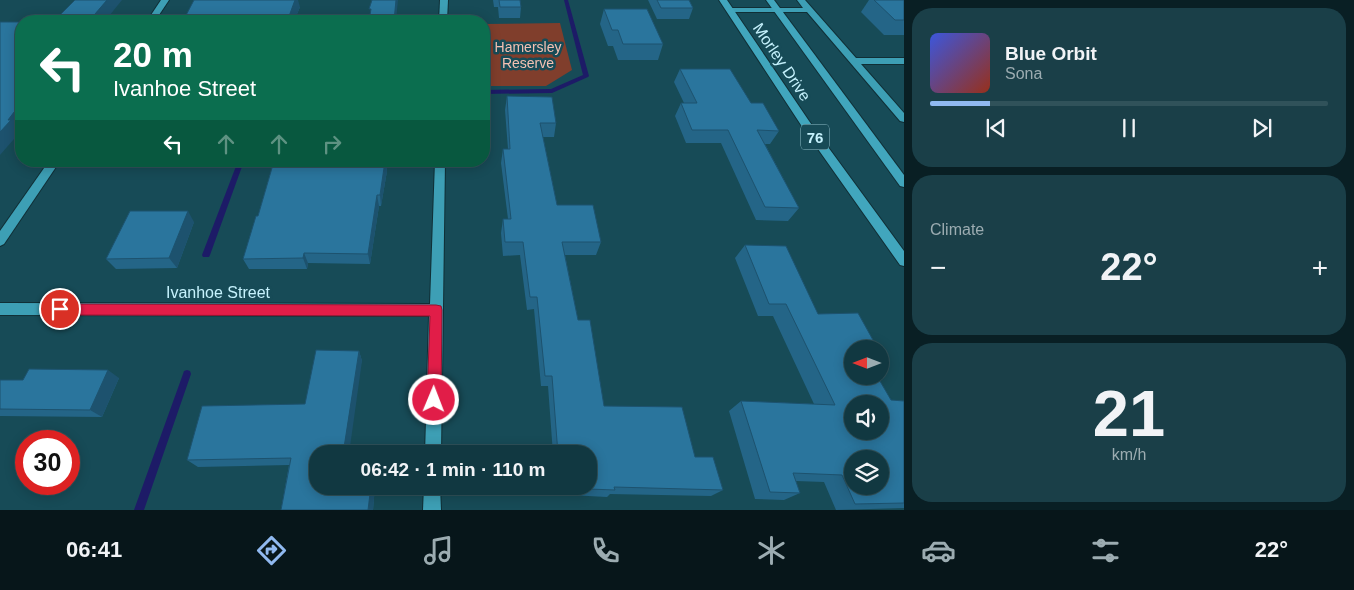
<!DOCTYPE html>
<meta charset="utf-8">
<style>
body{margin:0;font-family:Arial,sans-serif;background:#1a3f48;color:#f1f3f6;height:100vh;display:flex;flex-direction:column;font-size:19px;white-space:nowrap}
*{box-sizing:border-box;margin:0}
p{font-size:16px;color:#9cacb1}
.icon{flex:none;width:28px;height:28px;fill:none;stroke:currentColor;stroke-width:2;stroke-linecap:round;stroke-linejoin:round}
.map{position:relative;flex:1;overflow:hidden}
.panel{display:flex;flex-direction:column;gap:8px;padding:8px;background:#091f24;width:450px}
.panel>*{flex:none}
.guide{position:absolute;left:15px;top:15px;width:475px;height:152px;border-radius:20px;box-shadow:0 2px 12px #0003,0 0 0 1px #30525a;background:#0b6e4f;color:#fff;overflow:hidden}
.needle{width:32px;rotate:270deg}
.buttons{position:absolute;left:844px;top:340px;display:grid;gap:10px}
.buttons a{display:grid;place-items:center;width:45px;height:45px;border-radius:50%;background:#113841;box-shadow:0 2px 12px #0003,0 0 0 1px #30525a;font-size:25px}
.speed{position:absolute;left:15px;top:430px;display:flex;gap:10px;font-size:25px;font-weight:700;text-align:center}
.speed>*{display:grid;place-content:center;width:65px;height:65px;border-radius:50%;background:#113841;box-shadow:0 2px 12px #0003,0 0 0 1px #30525a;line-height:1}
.speed .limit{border:8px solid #d22;background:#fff;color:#111}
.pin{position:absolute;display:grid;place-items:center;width:42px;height:42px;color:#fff;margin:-21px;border:2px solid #fff;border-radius:50%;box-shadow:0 1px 5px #0007}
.me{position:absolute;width:55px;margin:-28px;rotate:1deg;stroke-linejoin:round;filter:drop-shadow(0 0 4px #0008)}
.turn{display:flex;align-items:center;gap:18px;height:105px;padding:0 15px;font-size:22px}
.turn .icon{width:65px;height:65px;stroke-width:2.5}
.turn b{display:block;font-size:35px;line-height:42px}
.lanes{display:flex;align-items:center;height:48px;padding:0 15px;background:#0003;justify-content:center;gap:25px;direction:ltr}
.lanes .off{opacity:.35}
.big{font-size:38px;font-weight:600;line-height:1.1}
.panel .tile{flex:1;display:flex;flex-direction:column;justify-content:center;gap:8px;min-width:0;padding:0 18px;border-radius:20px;background:#1a3f48}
.panel .dial{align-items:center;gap:0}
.dial b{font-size:65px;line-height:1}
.song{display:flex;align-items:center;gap:15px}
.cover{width:60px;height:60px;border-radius:8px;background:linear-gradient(135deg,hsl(230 70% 55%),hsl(10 70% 35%))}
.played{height:5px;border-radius:2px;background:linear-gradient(90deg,#90b9f0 15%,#30525a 15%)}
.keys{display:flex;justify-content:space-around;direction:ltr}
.heat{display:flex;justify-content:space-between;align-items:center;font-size:28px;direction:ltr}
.trip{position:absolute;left:309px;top:445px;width:288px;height:50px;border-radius:20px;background:#113841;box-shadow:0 2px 12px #0003,0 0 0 1px #30525a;font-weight:600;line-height:50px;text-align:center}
.tabs{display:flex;height:80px;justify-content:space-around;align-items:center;background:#07161a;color:#9cacb1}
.tabs .icon{width:35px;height:35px}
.tabs .active{color:#90b9f0}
.tabs b{font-size:22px;color:#f1f3f6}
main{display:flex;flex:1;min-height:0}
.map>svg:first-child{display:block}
</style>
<main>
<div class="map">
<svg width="904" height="510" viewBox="0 0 904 510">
<rect width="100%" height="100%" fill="#174b57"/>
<!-- green -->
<polygon fill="#803e2c" points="560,23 572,70 546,86 484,86 484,24"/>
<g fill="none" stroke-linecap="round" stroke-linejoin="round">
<!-- stream -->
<g fill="#1d1b67" fill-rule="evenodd">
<polygon points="564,0 568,0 589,76 588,77 552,93 484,94 484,90 551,89 583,75"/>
<polygon points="238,161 244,161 210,255 209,257 203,257 202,255"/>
<polygon points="187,370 190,371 191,374 144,510 134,510 183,374 184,371"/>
</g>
<!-- minor casing -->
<g stroke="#102f36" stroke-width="2">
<g id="minor">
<polygon points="161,0 169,0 155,21 147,21"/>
<polygon points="440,0 448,0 447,21 439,21"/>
<polygon points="797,0 805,0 856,58 904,58 904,64 861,64 904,113 904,122 900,121 807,12 730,12 726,10 730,8 803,8"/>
<polygon points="49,161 60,161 4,244 0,246 0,231"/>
<polygon points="435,161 445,161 441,454 425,454 429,316 0,315 0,303 430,304"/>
<polygon points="424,486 440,486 441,510 423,510"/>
</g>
</g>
<!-- major casing -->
<g stroke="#102f36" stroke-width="2">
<g id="major">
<polygon points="719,0 727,0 809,121 904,251 904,266 900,265 801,125"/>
<polygon points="766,0 774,0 904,175 904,187 900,186"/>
</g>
</g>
<!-- minor -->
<use href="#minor" fill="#3d9fb5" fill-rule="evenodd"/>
<!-- major -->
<use href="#major" fill="#41a6bd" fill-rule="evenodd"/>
</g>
<!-- wall -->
<g fill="#246587">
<polygon points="493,0 520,0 521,7 520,18 499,18 498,7 494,7"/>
<polygon points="648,0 689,0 693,8 689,19 657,19"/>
<polygon points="869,0 904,0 904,35 884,35 861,12"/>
<polygon points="300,7 294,21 183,21"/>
<polygon points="604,9 663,44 658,60 618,60 613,46 608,46 600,24"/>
<polygon points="680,69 751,103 779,131 770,144 765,144 799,208 788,221 756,220 721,143 686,143 675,116 681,103 684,103 674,82"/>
<polygon points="507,96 556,123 554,137 543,137 557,205 601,242 596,255 565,255 578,320 604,406 695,457 723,490 711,496 610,494 607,497 531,493 531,486 588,486 588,454 553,454 548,386 541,386 534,309 527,310 520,255 503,256 501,233 503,219 508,219 501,163 503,149 508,149 505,110"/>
<polygon points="111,161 148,161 145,166 113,164"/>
<polygon points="182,161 219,161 219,162"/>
<polygon points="274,161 385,161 387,171 381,206 379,206 370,264 308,263 307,269 249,269 243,259 258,216"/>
<polygon points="194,222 177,268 116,269 106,259"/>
<polygon points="745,245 818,314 852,349 891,400 904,401 904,508 836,510 824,482 796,481 800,493 784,500 755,499 729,411 741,401 814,404 773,316 758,316 735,258"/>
<polygon points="359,351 362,361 318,486 375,486 373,510 281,510 289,465 198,467 187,460 305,404"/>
<polygon points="119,378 102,417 0,416 0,380 23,380"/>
</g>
<!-- shaded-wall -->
<g fill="#1d526e">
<polygon points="107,0 122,0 105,21 89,21"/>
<polygon points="295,0 298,0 300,7 294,21 288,21 288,19"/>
<polygon points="396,0 398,0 396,21 394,21"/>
<polygon points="21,103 21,127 19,129 21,131 0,155 0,132 8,120"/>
<polygon points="142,161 148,161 145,166"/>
<polygon points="385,161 387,171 381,206 380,195"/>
<polygon points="377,195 379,206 370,264 368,254"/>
<polygon points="188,211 194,222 177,268 169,258"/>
<polygon points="304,253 308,263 307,269 303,258"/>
<polygon points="359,351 362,361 349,454 343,454"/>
<polygon points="108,370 119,378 102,417 90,410"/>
<polygon points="371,486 375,486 373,510 368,510"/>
</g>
<!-- building -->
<g fill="#2a759d" stroke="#1d526e" fill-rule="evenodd">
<polygon points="75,0 107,0 89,21 54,21"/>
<polygon points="194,0 295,0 288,19 217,18 215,21 183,21"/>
<polygon points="372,0 396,0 394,21 369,21 371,9 369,9"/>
<polygon points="499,0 520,0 521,7 500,7"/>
<polygon points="657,0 689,0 693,8 661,8"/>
<polygon points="874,0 904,0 904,20 895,20"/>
<polygon points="604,9 647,9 663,44 623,44 618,30 612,30"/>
<polygon points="0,22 21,22 21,103 8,120 11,120 0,132"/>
<polygon points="680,69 730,69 751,103 763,103 779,131 757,130 799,208 765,207 728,130 692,130 681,103 697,103"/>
<polygon points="507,96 552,97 556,123 540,123 557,205 593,205 601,242 562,242 578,320 590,320 604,406 682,407 695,457 713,457 723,490 614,487 615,490 535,487 588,486 588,454 558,454 552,376 545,376 537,297 530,297 523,242 505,242 503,219 511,219 503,149 510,149"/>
<polygon points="274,161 385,161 380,195 377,195 368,254 304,253 303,258 243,259 256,216 258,216"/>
<polygon points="130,211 188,211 169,258 106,259"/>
<path d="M745 245 786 246 818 314 858 313 878 349H852V376H877L891 400 904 401V503L855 504 842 475 793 473 800 493 770 492 741 401 835 405 786 304H769ZM852 404H880V431H852ZM852 459H880V486H852Z"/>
<polygon points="316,350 359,351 343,454 318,454 318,486 371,486 368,510 281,510 291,458 187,460 202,406 305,404"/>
<polygon points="29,369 108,370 90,410 0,409 0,380 23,380"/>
</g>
<!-- route -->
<polygon fill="#e11d48" stroke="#92132f" points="60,304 436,305 441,306 442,310 441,400 439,405 434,407 429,405 427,400 430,316 60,315 55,313 53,309 55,306"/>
<g text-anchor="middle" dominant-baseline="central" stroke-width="5" stroke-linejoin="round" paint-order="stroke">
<!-- far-park labels -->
<g font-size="14" fill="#f4c0b2" stroke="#174b57">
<text x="528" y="47">Hamersley<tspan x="528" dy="16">Reserve</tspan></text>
</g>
<!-- shield labels -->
<rect fill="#174b57" stroke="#92c0cb" stroke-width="1" x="801" y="124.5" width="28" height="25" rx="4"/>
<g font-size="15" font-weight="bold" fill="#c6f2fd">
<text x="815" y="137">76</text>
</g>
<!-- street labels -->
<g font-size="16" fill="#c6f2fd" stroke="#174b57">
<text transform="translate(782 62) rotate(56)">Morley Drive</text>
<text x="218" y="292">Ivanhoe Street</text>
</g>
</g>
</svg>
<div class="buttons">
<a><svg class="needle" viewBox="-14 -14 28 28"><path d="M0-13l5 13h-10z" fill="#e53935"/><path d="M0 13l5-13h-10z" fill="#9cacb1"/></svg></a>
<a><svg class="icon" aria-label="sound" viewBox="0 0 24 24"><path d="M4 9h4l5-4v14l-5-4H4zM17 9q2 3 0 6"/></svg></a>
<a><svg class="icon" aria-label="layers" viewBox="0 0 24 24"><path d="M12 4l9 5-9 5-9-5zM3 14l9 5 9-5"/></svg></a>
</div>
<div class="speed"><div class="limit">30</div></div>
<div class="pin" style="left:60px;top:309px;background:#d93025"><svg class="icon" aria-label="arrive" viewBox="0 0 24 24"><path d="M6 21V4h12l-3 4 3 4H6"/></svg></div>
<svg class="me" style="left:434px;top:400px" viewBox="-20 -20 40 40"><circle r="17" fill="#e11d48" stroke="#fff" stroke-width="3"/><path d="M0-11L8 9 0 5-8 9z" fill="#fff"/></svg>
<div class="trip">06:42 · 1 min · 110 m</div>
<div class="guide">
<div class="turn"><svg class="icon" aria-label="left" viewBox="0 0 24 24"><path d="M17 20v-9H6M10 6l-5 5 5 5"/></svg><div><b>20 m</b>Ivanhoe Street</div></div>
<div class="lanes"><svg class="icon" aria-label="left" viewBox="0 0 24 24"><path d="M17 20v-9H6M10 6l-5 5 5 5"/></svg><svg class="icon off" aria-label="ahead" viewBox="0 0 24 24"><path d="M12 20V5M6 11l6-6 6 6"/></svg><svg class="icon off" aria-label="ahead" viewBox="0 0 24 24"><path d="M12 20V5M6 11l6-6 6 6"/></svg><svg class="icon off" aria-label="right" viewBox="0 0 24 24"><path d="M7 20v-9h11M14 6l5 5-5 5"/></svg></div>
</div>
</div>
<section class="panel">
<div class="tile">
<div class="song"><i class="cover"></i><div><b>Blue Orbit</b><p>Sona</p></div></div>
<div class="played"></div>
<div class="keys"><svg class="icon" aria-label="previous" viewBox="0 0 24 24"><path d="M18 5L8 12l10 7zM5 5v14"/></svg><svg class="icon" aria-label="pause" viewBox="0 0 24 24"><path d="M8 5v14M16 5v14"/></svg><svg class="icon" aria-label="next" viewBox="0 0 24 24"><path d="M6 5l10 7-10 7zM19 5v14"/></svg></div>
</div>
<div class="tile"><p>Climate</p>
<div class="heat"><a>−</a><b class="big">22°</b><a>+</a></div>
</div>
<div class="tile dial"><b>21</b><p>km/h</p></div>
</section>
</main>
<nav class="tabs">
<b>06:41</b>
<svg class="icon active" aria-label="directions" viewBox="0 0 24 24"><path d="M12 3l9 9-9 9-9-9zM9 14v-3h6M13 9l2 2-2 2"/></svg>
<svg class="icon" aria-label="music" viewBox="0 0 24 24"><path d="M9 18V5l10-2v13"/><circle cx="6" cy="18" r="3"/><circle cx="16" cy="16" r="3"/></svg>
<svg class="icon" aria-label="phone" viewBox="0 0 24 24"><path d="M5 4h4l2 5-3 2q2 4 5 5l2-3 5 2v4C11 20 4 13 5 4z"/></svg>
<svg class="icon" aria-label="climate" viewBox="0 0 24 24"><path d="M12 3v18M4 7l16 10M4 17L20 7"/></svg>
<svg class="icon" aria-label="car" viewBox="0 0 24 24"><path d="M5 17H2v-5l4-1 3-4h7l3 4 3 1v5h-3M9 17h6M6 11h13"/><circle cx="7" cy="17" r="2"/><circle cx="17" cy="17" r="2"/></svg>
<svg class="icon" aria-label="filters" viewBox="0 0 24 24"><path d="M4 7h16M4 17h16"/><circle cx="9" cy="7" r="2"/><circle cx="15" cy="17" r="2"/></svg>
<b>22°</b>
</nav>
